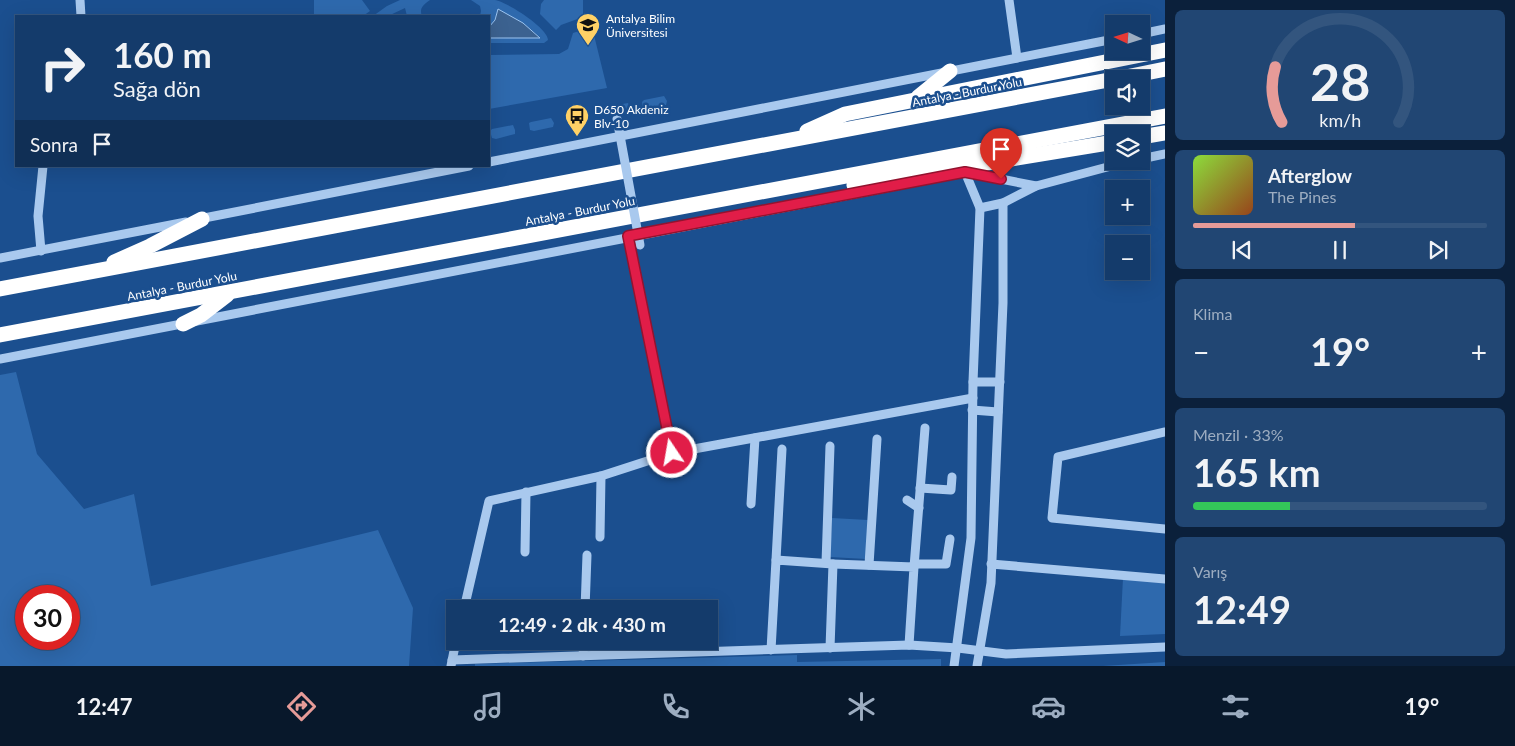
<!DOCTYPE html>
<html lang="tr">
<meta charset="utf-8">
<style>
body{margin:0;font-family:Lato,sans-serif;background:#214673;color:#f1f3f6;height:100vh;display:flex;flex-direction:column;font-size:19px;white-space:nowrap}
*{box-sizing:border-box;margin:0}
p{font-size:16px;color:#9dadc1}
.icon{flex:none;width:28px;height:28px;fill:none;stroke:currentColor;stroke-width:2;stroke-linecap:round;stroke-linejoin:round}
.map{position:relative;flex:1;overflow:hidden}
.side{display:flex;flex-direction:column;gap:10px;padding:10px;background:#0b203b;width:350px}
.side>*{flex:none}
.hud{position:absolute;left:15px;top:15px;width:475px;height:152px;border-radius:0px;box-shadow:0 5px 20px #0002,0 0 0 1px #33557e;background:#143b6b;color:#f1f3f6;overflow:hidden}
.needle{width:32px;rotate:274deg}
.fabs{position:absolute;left:1105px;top:15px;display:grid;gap:10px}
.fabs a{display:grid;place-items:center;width:45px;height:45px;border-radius:0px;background:#143b6b;box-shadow:0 5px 20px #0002,0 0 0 1px #33557e;font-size:25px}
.speed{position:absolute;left:15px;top:585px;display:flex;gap:10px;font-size:25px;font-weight:700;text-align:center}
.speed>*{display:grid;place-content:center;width:65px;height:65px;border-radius:50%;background:#143b6b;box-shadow:0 5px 20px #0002,0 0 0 1px #33557e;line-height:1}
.speed .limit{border:8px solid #d22;background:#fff;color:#111}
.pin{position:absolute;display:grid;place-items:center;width:42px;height:42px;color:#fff;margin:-51px -21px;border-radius:50% 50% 50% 0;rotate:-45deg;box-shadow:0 0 5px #0007}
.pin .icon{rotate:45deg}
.me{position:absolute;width:55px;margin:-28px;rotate:348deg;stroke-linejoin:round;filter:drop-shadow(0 0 4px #0008)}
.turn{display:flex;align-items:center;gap:18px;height:105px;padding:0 15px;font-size:22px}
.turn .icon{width:65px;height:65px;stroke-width:2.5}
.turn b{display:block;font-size:35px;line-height:42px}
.then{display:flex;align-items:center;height:48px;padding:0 15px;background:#0003;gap:10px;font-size:19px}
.big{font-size:38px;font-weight:700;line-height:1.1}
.side .tile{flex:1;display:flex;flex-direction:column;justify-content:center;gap:8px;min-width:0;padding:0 18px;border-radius:8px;background:#214673}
.side .dial{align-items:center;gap:0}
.dial svg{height:130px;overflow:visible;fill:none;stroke:#33557e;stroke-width:7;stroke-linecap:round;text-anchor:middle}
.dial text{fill:#f1f3f6;stroke:none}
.song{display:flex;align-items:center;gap:15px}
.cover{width:60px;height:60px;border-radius:8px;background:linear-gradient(135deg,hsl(90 70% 55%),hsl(20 70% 35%))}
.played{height:5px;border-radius:2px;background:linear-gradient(90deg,#e69b98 55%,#33557e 55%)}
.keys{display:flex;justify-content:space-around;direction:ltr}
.heat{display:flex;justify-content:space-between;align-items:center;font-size:28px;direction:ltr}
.charge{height:8px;border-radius:4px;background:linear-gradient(90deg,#34c759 33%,#33557e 0)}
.trip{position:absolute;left:446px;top:600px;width:272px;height:50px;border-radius:0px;background:#143b6b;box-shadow:0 5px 20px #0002,0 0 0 1px #33557e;font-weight:700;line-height:50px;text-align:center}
.dock{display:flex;height:80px;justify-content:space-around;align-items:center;background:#08182b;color:#9dadc1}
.dock .icon{width:35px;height:35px}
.dock .active{color:#e69b98}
.dock b{font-size:22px;color:#f1f3f6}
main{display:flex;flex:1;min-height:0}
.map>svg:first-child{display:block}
</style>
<main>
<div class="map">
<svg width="1165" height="666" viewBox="0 0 1165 666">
<rect width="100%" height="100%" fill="#1b4f8f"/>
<!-- green -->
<g fill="#2e69ad" fill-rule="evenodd">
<polygon points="314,0 362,0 370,11 363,16 314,16"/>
<path d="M400 0H430C423 5 419 8 422 16H407L405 8 388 16H373L387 6Z"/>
<path d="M471 0C479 0 488 0 495 0 507 2 548 28 548 40L544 43H489V38L540 37 523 23 498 10 495 20 489 27V16H480L481 11 480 6Z"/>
<polygon points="544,0 583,0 583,17 561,25 556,30 540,14 541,4"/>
<polygon points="592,27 607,88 489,109 489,55 559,54 568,49 573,33"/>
<polygon points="664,96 667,101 666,105 647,110 643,109 642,102 644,100"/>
<polygon points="628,103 631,111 630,112 611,116 607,115 605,108 607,107"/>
<polygon points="551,118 554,123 553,127 534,131 530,130 529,123 531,122"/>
<polygon points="513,125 515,130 515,134 496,139 492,138 490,131 492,129"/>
<path d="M16 372 37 454 84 509 134 494 151 586 378 530 413 608 409 666H0V375ZM69 596V639H26V596Z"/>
<polygon points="832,518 868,520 866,559 830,557"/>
<polygon points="1123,578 1165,582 1165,634 1120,636"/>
<polygon points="797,655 797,662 941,659 941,666 475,666 475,664"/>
<polygon points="1165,662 1165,666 1103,666"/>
</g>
<!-- water -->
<polygon fill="#3c6290" stroke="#9cc4f0" points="498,9 523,23 540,38 489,38 489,27 495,20"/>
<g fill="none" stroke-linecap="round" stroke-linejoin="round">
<!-- minor -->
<g stroke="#a9c9ee" stroke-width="9">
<polyline points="80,0 81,16"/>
<polyline points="1009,0 1017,58"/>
<polyline points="1141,34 1165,29"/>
<polyline points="1141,159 1165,154"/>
<polyline points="489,162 1114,39"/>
<polyline points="960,173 965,172 1036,186"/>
<polyline points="980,208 1003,203 1036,186 1130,161"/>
<polyline points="199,219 469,166"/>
<polyline points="628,236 672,453"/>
<polyline points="41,251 38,216 43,166"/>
<polyline points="0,258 186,222"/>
<polyline points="0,359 901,185"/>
<polyline points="973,382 1000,382"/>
<polyline points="972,410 998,412"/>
<polyline points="1165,432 1058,457 1052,518 1165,529"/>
<polyline points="920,488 951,490 952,477"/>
<polyline points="907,500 919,508"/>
<polyline points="751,504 755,438"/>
<polyline points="600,537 601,476"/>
<polyline points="525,552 526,492"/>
<polyline points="776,560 782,449"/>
<polyline points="826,563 830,446"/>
<polyline points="833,564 914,567 909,645"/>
<polyline points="914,564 946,564 950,539"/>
<polyline points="991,564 1165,579"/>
<polyline points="869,565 877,439"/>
<polyline points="914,567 925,428"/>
<polyline points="464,609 489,501 601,476 672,453 973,398"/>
<polyline points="585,609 587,555"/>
<polyline points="771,650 776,560 833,564 830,648"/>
<polyline points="583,656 584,641"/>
<polyline points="452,660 909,645 958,648 1006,654 1165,647"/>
<polyline points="451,666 456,641"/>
<polyline points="954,666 971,538 973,382 980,208 965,172"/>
<polyline points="977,666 991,583 1003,303 1003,203"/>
</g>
<!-- highway -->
<g stroke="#fff" stroke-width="15">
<polyline points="1116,79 1165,69"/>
<polyline points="918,97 950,71"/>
<polyline points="807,131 845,114 1165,50"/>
<polyline points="1141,137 1165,133"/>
<polyline points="854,185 1114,142"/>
<polyline points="114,262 150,246 202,219"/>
<polyline points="0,289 1114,79"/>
<polyline points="183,324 201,315 227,295"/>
<polyline points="0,335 1165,116"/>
</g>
<!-- minor-bridge -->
<polyline stroke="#a9c9ee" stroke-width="9" points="617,119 640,245"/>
</g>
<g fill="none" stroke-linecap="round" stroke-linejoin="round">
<!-- route casing -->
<g stroke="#92132f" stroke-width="12">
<polyline id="route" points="672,453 628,236 965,172 1001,179"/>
</g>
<!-- route -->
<use href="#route" stroke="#e11d48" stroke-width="9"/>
</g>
<!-- icons -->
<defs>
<g id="university-pin" transform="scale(1.25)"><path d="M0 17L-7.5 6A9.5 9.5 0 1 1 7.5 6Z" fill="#ffd166" stroke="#1b4f8f"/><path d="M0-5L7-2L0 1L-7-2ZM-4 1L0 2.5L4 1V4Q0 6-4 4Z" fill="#111"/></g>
<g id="bus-pin" transform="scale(1.25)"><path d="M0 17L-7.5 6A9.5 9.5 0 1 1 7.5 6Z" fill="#ffd166" stroke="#1b4f8f"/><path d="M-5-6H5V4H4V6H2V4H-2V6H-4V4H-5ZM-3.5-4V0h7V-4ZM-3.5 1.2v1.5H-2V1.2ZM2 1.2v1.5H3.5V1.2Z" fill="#111"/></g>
</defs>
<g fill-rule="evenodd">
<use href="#university-pin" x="588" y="25"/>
<use href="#bus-pin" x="577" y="116"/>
</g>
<g text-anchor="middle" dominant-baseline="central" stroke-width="5" stroke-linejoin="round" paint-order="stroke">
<!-- poi labels -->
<g font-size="12" fill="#fff" stroke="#1b4f8f" text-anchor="start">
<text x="606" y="18">Antalya Bilim<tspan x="606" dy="14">Üniversitesi</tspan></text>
<text x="594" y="109">D650 Akdeniz<tspan x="594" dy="14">Blv-10</tspan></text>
</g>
<!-- street labels -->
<g font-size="12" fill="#fff" stroke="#1b4f8f">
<text transform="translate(967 92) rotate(-11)">Antalya - Burdur Yolu</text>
<text transform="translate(580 211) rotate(-11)">Antalya - Burdur Yolu</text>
<text transform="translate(182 286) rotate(-11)">Antalya - Burdur Yolu</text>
</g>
</g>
</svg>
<div class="fabs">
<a><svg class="needle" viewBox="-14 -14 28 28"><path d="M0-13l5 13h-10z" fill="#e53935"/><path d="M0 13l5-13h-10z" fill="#9dadc1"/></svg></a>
<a><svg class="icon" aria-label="sound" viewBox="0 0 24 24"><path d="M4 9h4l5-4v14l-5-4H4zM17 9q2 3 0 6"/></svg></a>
<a><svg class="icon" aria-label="layers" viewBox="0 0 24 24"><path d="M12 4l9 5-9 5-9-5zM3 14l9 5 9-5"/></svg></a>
<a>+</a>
<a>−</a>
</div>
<div class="speed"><div class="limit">30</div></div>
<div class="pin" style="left:1001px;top:179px;background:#d93025"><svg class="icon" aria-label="arrive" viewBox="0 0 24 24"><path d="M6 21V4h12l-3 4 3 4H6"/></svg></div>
<svg class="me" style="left:672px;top:453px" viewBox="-20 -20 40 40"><circle r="17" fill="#e11d48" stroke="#fff" stroke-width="3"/><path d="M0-11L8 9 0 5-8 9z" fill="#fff"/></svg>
<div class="trip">12:49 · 2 dk · 430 m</div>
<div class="hud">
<div class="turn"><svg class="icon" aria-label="right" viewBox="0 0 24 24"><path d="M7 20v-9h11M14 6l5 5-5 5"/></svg><div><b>160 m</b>Sağa dön</div></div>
<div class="then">Sonra<svg class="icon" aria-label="arrive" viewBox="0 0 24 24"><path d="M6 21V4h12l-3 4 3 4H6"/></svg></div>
</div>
</div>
<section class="side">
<div class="tile dial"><svg viewBox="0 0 100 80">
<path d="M14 69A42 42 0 1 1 86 69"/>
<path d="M14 69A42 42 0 0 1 10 35" stroke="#e69b98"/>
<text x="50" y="56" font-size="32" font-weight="700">28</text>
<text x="50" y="72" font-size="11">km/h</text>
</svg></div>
<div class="tile">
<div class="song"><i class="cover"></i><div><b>Afterglow</b><p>The Pines</p></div></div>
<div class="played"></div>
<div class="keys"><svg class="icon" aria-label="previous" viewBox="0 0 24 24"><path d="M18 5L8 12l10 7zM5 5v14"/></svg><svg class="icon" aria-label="pause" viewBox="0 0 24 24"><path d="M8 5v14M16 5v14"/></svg><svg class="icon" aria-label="next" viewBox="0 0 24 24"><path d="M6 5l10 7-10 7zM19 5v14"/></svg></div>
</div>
<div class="tile"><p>Klima</p>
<div class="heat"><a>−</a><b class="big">19°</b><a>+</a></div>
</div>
<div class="tile"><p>Menzil · 33%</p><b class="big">165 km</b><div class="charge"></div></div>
<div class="tile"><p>Varış</p><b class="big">12:49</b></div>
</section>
</main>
<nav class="dock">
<b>12:47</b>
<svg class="icon active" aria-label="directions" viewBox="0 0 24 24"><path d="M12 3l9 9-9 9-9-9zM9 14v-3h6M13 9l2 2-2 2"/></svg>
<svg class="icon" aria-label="music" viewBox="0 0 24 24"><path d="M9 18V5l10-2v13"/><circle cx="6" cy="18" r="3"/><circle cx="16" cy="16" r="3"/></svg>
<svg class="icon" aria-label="phone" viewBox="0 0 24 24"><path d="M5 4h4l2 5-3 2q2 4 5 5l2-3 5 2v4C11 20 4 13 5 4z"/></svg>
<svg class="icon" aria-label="climate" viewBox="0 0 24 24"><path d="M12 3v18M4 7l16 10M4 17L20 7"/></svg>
<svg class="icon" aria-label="car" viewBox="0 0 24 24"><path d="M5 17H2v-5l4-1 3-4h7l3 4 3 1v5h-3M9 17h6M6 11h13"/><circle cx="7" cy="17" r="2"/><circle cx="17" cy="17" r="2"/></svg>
<svg class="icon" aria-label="filters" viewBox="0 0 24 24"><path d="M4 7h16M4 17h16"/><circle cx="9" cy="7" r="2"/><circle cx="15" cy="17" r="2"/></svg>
<b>19°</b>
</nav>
